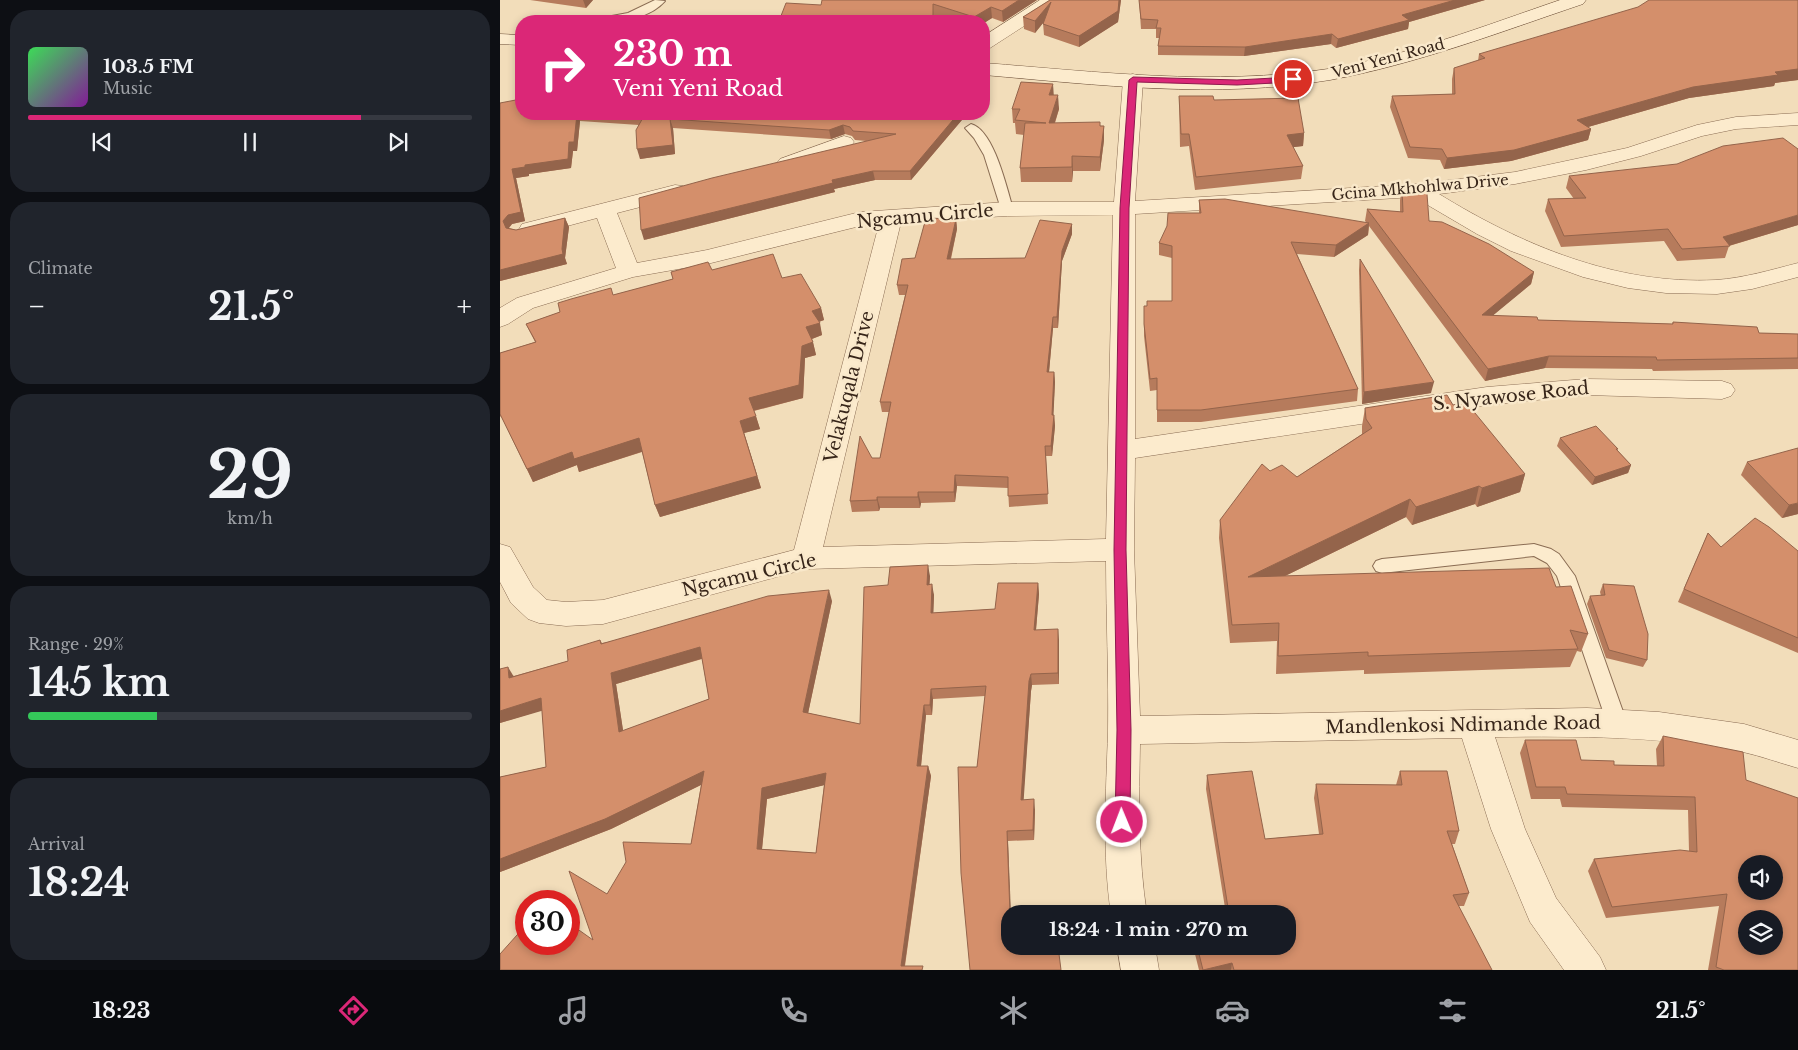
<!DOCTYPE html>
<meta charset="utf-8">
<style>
body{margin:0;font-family:"Libre Baskerville",serif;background:#20242c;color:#f1f3f6;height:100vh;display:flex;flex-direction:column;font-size:19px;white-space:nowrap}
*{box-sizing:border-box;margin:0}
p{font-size:16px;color:#9ea1a6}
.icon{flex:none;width:28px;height:28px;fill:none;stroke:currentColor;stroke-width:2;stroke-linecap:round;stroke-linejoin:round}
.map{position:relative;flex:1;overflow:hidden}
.sheet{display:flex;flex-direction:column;gap:10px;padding:10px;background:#0d0f14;width:500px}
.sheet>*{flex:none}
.banner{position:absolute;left:15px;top:15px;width:475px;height:105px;border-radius:20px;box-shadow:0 2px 8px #0003;background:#db2777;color:#fff;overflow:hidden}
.controls{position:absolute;left:1238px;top:855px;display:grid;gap:10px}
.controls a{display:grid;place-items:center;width:45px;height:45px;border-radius:50%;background:#171b24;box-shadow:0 2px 8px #0003;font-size:25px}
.speed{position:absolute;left:15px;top:890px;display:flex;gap:10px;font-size:25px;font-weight:700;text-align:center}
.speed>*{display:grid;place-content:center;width:65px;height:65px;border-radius:50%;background:#171b24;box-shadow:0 2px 8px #0003;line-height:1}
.speed .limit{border:8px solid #d22;background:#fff;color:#111}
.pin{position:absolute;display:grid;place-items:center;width:42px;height:42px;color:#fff;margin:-21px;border:2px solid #fff;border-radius:50%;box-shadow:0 1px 5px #0007}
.me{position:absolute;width:55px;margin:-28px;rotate:359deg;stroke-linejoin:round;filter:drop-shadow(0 0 4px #0008)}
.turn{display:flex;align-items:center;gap:18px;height:105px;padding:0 15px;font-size:22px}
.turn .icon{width:65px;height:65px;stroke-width:2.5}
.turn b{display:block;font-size:35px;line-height:42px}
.big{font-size:38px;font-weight:700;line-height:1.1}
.sheet .card{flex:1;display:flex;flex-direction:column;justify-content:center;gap:8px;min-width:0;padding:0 18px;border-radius:20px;background:#20242c}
.sheet .dial{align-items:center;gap:0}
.dial b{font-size:65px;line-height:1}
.song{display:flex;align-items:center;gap:15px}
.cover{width:60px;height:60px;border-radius:8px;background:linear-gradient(135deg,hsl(130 70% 55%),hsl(290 70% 35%))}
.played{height:5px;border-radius:2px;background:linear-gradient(90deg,#db2777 75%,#363941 75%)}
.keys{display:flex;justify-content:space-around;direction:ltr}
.heat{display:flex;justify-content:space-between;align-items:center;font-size:28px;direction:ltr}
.charge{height:8px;border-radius:4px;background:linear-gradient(90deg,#34c759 29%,#363941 0)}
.trip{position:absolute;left:501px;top:905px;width:295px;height:50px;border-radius:20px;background:#171b24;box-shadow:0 2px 8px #0003;font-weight:700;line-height:50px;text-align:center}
.tabs{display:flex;height:80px;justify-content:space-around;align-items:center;background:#090b0e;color:#9ea1a6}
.tabs .icon{width:35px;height:35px}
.tabs .selected{color:#db2777}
.tabs b{font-size:22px;color:#f1f3f6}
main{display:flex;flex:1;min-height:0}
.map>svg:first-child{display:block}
</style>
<main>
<section class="sheet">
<div class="card">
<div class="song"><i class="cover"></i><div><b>103.5 FM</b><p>Music</p></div></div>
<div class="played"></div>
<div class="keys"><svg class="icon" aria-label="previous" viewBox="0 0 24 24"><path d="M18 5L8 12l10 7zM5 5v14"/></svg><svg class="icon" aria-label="pause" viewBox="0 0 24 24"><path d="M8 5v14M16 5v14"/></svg><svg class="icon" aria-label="next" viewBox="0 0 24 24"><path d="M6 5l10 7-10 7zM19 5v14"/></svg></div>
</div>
<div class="card"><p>Climate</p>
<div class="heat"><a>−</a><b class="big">21.5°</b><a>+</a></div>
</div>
<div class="card dial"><b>29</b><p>km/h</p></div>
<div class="card"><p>Range · 29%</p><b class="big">145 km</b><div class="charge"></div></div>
<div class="card"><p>Arrival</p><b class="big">18:24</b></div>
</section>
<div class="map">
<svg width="1298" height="970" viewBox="0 0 1298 970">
<rect width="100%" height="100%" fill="#f2ddba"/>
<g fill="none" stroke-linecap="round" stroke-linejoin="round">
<!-- lane casing -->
<g stroke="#8a6c53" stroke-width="2">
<g id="lane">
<path d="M155 0 165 1C148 20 119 22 96 21L101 18 128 13Z"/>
<path d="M471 124C494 130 507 189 513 209L512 212 507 213 501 209 484 155 474 138 465 128Z"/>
<polygon points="1034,544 1051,549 1059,554 1075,576 1127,723 1124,729 1117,731 1110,729 1107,723 1057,576 1047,563 1034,556 882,573 876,571 873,566 876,561 882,559"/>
</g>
</g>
<!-- street casing -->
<g stroke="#8a6c53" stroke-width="1">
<g id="street">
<polygon points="540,0 561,0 558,4 490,48 484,49 484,36"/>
<path d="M633 74 640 76 643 80 635 201 918 184 1015 172 1127 148 1197 125 1236 117 1298 113V125L1236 129 1202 136 1141 156 1086 170 1015 184 939 194C1022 245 1116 285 1216 280 1244 278 1271 270 1298 263V277L1252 289 1217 294 1166 293 1128 288 1083 277 1011 251 977 234 914 197 635 214V439L987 387 1086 379 1222 381 1231 384 1235 390 1231 396 1222 399 1086 395 987 405 635 458 634 550 640 716 1087 708 1159 712 1244 724 1298 740V768C1280 763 1261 756 1243 752 1161 736 1078 736 995 737L1025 829 1056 898 1100 957 1106 970H1064L1030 922 991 829 962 738 640 744C639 800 638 858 647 914H611C602 854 606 792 608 732 609 675 606 618 606 561L306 569 103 624 66 626 39 623 28 619 11 603 0 582V544L10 547 33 587 47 600 66 602 103 600 294 550 379 224 360 226 207 264 133 277 33 308 8 324 0 327V308L17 298 116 268 97 218 30 236 22 234 19 229 22 224 175 185 183 186 186 191 183 196 117 213 137 263 207 250 360 212 507 202H614L623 80 626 76ZM613 215 606 539 323 547 401 222 507 216Z"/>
<path d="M344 136 351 138 354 142 351 146C332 154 299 172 280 167L277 163 280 159Z"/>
<polygon points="617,946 655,946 659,970 621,970"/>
</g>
</g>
<!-- secondary casing -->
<g stroke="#6b4d36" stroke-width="1">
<g id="secondary">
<path d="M1060 0H1086L1083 4C1000 32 917 64 830 80 716 99 598 85 484 75V63C599 72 713 86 828 69 907 56 984 26 1060 0Z"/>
<polygon points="0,34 21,35 21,45 0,44"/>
</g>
</g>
<!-- lane -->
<use href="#lane" fill="#fcebcd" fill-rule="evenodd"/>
<!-- street -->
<use href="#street" fill="#fcebcd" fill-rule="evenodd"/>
<!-- secondary -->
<use href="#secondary" fill="#fcebcd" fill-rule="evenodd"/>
</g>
<!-- wall -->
<g fill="#b67b5c" fill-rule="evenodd">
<polygon points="30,0 93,0 86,8"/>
<polygon points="322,0 537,0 503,22 492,18 484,23 484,21 454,21 434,15"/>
<polygon points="550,0 621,0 618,22 579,47 544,35 543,23 535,33 524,29 523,17"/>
<polygon points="639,0 985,0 909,22 908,29 836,48 831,44 744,56 658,55 658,46 659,38 656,38 656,29 641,29"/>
<polygon points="1298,0 1298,80 1275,83 1274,86 1189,98 1088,127 1091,129 1088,140 1011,161 944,169 940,160 908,158 890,107 892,96 952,94 952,79 954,68 978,61 979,54"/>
<polygon points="554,95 559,109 555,123 604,126 604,140 600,171 573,171 572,182 521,182 520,168 524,135 516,134 515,123 513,123 512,109"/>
<polygon points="679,96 714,100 804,133 803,146 793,147 803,166 801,179 695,190 689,146 680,147"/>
<polygon points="0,103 21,114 467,114 411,180 375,180 334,189 335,192 144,240 366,141 355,140 352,136 345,134 331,139 173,128 175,154 140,159 139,125 80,121 77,151 73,151 71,168 29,174 29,176 16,178 25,221 12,224 9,228 16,230 65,218 69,227 65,258 67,264 0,281"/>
<polygon points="1069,176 1298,225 1229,246 1225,258 1177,261 1164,241 1061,247 1045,211 1048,199 1074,199 1066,188"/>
<polygon points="902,188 929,221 1034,272 1031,284 993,315 1038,320 1172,324 1173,322 1259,333 1298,334 1298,369 1153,371 1152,369 1045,368 985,381 869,226 868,235 834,257 797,254 858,389 857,401 701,422 657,422 657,390 650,391 644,336 644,324 647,306 672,301 672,258 659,255 659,243 699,213 699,200 867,223 865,221 867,209 900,212 900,200"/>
<polygon points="456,219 457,229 451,259 525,258 572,224 572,234 562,261 558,328 553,328 549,372 554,372 555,382 553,415 554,415 555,426 552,456 546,456 548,504 509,507 508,488 457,486 455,502 421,503 420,508 380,508 379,511 352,512 350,501 372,458 380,458 389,412 382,412 380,402 405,295 399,295 397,285 415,258"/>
<polygon points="860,259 931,393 862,404 859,270"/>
<polygon points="212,270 282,278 321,308 324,320 319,322 322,335 312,339 316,355 305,358 303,398 254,411 260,429 244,433 261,488 160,517 155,505 142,452 79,472 77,465 33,482 1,416 0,417 0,353 35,342 26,324 60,312 114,295 173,279 171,272"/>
<polygon points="953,405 1025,474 1020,492 977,507 975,504 912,525 906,517 785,576 1056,587 1088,634 1081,652 1077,651 1070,667 864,674 864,670 776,674 777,641 730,643 719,538 720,520 770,471 797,477 862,434 862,426 865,408"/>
<polygon points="1060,438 1118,449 1117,450 1131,465 1128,473 1092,485 1057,446"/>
<polygon points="1247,462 1298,514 1282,518 1241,475"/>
<polygon points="1208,533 1221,547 1298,551 1298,653 1178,602"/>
<path d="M430 576 429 585 434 595 433 613 495 609 538 583 539 594 536 630 559 640V684L532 685 531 691 523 800 535 810 534 840 508 841 510 946H513V951L470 970 477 767 485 696 433 699 432 715H426L421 766H428L431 776 405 966 424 970 93 940 107 894 191 844 201 785 111 829 0 872V777L46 767 42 710 0 723V669L14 676 68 661 100 640 102 643 332 601 308 713 360 724 388 585ZM202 659 209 699 123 731 116 684ZM324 785 316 853 262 849 267 799Z"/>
<polygon points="1103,584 1147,660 1143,667 1106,658 1087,604 1090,596 1101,596 1100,592"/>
<polygon points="1163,736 1246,780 1298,970 1208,970 1219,906 1106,918 1088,871 1094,859 1189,851 1188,810 1062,807 1060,799 1031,799 1020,753 1025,740 1081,760 1114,765 1157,766 1156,749"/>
<polygon points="900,771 959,831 955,844 952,844 969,893 964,906 958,906 992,970 699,970 695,954 696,946 788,946 788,914 726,914 706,789 707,775 765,839 819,834 814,798 816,784 896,785"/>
</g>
<!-- shaded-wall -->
<g fill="#94644b">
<polygon points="83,0 93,0 86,8"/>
<polygon points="519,0 537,0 503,22 502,11"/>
<polygon points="619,0 621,0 618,22 579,47 579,36"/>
<polygon points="955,0 985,0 909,22 908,29 836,48 838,39 902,15"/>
<polygon points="551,2 551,13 535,33 535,21"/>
<polygon points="491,7 492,18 484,23 484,21 475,21 474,17"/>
<polygon points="832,34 831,44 744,56 745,47"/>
<polygon points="1298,69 1298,80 1275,83 1274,86 1189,98 1074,131 1077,120 1193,87 1275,72"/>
<polygon points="553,84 554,98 549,95"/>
<polygon points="558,95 559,109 550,137 549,123"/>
<polygon points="77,114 78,114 80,121 77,151 73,151 71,168 29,174 29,176 16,178 25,221 12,224 7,230 3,221 12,169 69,142"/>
<polygon points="458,114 467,114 411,180 410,171"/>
<polygon points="170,119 173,128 175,154 140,159 137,149"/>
<polygon points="343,125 345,134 331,139 329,130"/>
<polygon points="604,126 604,140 600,171 600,157"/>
<polygon points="1091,129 1088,140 1011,161 944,169 947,158"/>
<polygon points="804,133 803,146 786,148 787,135"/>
<polygon points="572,156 573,171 572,182"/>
<polygon points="373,171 375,180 334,189 335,192 144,240 141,230 332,180"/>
<polygon points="1298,215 1298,225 1228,246 1223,237"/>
<polygon points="65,218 69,227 65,258 67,264 0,281 0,270"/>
<polygon points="456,219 457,229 448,270 447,259"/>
<polygon points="869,223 868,235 834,257 836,245"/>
<polygon points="572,224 572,234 562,261 558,328 557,317 562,251"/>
<polygon points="1034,272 1031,284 979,327 982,315"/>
<polygon points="321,308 324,320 315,323 312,311"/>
<polygon points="553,317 553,328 548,383 547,372"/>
<polygon points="320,323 322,335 309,340 306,327"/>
<polygon points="313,342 316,355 305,358 303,398 252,411 249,398 302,346"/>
<polygon points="1049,356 1045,368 985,381 988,369"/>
<polygon points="554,372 555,382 553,426 552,415"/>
<polygon points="934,382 931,393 862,404 864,392"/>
<polygon points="554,415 555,426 552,456 551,446"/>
<polygon points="256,416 260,429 244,433 261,488 160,517 155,505 240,421"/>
<polygon points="139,438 144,451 79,472 77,465 33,482 27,469 72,452"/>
<polygon points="1131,465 1128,473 1092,485 1095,477"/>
<polygon points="1025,474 1020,492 977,507 982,488"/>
<polygon points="455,475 457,486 455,502 454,492"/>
<polygon points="979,486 975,504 912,525 916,507"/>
<polygon points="418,492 421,503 420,508 418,497"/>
<polygon points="377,497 380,508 379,511 377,500"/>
<polygon points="910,499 906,517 746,595 748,577"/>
<polygon points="1298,503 1298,514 1282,518 1289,505"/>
<polygon points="428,565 430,576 429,596 427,585"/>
<polygon points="538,583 539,594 535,641 534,630"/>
<polygon points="432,584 434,595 433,624 431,613"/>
<polygon points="329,590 332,601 306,723 303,712"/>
<polygon points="558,629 559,640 559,684 558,673"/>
<polygon points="200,647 204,658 116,684 125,743 119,732 111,673"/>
<polygon points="8,667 14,677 9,678"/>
<polygon points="531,674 532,685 531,691 523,810 521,800 529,681"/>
<polygon points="431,689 433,699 432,715 430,705"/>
<polygon points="41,698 48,709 0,723 0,711"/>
<polygon points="424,705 426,715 420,776 417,766"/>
<polygon points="428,766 431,776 404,970 401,966"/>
<polygon points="204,771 209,781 111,829 0,872 0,859"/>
<polygon points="326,773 329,784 267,799 261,859 257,849 262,788"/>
<polygon points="534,799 535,810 534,840 533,830"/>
<polygon points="507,831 508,841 511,914 510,914"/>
<polygon points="732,963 731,970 703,970"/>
</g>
<!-- building -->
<g fill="#d48f6b" stroke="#94644b" fill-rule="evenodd">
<polygon points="322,0 519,0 502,11 491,7 474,17 433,4 433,21 279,21 286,3 321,5"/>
<polygon points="550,0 619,0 618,11 579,36 543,24 551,2 535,21 523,17"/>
<polygon points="639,0 955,0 902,15 909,20 838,39 832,34 745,47 658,46 661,28 656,28 658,20 641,19"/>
<polygon points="1149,0 1298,0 1298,69 1275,72 1278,75 1193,87 1077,120 1091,129 1014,150 947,158 942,149 910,147 892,96 955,94 954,68 985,58 979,54 1138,7"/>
<polygon points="521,82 553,84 549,95 558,95 549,123 600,122 600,126 604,126 600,157 572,156 572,167 520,168 525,123 546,123 515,120 520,109 512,109"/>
<polygon points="679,96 713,96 714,100 798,98 804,133 787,135 803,166 696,177 689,134 681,134"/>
<polygon points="21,99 21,114 77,114 74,142 69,142 68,159 25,165 25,167 12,169 21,212 8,215 3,221 6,228 16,230 65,218 62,249 63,254 0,270 0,103"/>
<polygon points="104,114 458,114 410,171 373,171 332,180 333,183 141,230 139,198 212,178 396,134 353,131 350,127 343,125 329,130 170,119 173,145 137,149 136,130 144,116"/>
<polygon points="1283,138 1298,149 1298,215 1223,237 1230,246 1182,249 1168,229 1064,236 1048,199 1086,198 1069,176 1177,164 1223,146"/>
<polygon points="916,187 927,194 929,221 942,222 989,244 1034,272 982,315 1037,317 1038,320 1173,324 1173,322 1257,327 1259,333 1298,334 1298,358 1157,360 1156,357 1049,356 988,369 867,209 903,212 902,188"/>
<polygon points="725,199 869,223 836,245 791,242 858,389 701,410 657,410 657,378 650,379 644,324 644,306 647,306 647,301 672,301 672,246 659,243 667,226 668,213 701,213 699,200"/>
<polygon points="426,218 456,219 447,259 525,258 540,220 572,224 562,251 557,317 553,317 547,372 554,372 552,415 554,415 551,446 545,446 548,494 508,496 508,477 455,475 454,492 418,492 418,497 377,497 377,500 350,501 360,436 372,458 380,458 391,402 380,402 408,285 397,285 402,259 415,258"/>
<polygon points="273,254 282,278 301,274 321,308 312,311 320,323 306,327 313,342 302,346 299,385 249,398 256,416 240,421 257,476 155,505 139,438 74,459 72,452 27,469 0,414 0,353 36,342 26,324 60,312 58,303 71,299 111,288 113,295 173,279 171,272 208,262 212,270"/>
<polygon points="860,259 934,382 864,392"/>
<polygon points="947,395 953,405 966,402 1025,474 982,488 979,486 916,507 910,499 748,577 1049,568 1056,587 1071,586 1088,634 1070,630 1078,649 868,656 868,652 778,656 779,623 732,625 720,520 762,464 770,471 782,465 797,477 872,428 866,419 865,408"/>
<polygon points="1096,426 1118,449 1116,449 1131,465 1095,477 1060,438"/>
<polygon points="1298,448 1298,503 1289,505 1247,462"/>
<polygon points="1255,518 1269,527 1298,551 1298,638 1184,589 1208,533 1221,547"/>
<path d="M428 565 427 585 432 584 431 613 495 609 498 583H538L534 630 558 629V673L531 674 529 681 521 800 534 799 533 830 507 831 510 914V946H512V951L537 946H558L561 970H470L461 873 458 767H477L486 686 431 689 430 705H424L417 766H428L401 966H423L422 970H0V954L26 925V944H69V923L93 940 69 871 107 894 126 862 123 842 191 844 204 771 105 819 0 859V777L46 767 41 698 0 711V669L8 667 9 678 68 661 67 650 100 640 101 644 268 596 329 590 303 712 360 724 364 587 388 585 390 567ZM200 647 209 699 119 732 111 673ZM326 773 316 853 257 849 262 788Z"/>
<polygon points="1103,584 1134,586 1148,634 1147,660 1109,650 1090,596 1105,595"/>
<path d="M1163 736 1243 752 1246 780 1298 798V970H1224L1216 967 1227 894 1112 907 1094 859 1180 850 1197 852 1195 797 1067 794 1065 787H1036L1025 740H1076L1081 760 1114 761V765L1164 766ZM1246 864H1274V891H1246ZM1246 919H1274V946H1246Z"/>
<polygon points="752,771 765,839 823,834 816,784 902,785 900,771 947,771 959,831 947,831 969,893 953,895 992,970 734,970 732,963 703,970 697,946 788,946 788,914 729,914 707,775"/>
</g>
<!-- route -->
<polygon fill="#db2777" stroke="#8e194d" points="633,77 737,80 793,77 797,79 793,82 737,85 637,82 629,208 626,550 631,730 630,822 627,826 622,828 617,826 615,822 617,730 614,550 620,208 629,80"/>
<g text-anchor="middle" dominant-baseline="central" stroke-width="5" stroke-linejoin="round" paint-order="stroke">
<!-- far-street labels -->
<g font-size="15" fill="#372519" stroke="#f9e8ca">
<text transform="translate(888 58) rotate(-15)">Veni Yeni Road</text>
<text transform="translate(920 187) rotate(-5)">Gcina Mkhohlwa Drive</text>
</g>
<!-- street labels -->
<g font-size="18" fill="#372519" stroke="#f9e8ca">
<text transform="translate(425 216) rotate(-5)">Ngcamu Circle</text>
<text transform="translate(349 387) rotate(-76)">Velakuqala Drive</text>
<text transform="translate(1011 396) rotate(-6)">S. Nyawose Road</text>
<text transform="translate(249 575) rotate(-13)">Ngcamu Circle</text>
<text transform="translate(963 725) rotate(-1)">Mandlenkosi Ndimande Road</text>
</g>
</g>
</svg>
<div class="controls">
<a><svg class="icon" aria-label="sound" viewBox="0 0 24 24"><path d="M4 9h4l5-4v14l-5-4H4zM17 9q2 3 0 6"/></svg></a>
<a><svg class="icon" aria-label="layers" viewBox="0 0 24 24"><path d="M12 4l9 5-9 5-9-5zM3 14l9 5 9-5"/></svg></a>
</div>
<div class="speed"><div class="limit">30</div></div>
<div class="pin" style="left:793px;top:79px;background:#d93025"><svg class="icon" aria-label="arrive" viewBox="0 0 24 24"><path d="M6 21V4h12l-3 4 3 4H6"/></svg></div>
<svg class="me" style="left:622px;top:822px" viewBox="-20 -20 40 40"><circle r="17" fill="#db2777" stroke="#fff" stroke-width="3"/><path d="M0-11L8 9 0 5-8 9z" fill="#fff"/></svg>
<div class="trip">18:24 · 1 min · 270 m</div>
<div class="banner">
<div class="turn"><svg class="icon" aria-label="right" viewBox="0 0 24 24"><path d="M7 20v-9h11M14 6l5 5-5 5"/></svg><div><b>230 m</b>Veni Yeni Road</div></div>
</div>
</div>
</main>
<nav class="tabs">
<b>18:23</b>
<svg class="icon selected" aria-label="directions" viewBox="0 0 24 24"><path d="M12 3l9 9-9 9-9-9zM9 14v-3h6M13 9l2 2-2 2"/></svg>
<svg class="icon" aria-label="music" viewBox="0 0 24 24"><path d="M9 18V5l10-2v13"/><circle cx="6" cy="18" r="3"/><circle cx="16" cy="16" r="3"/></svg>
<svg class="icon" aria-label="phone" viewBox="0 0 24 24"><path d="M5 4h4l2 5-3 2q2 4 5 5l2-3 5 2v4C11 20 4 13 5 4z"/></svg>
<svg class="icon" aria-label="climate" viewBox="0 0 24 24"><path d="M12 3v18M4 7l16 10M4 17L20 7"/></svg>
<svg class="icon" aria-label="car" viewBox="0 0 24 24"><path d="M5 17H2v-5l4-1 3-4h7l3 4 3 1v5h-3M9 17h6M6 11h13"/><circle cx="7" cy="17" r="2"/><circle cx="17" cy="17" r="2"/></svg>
<svg class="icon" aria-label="filters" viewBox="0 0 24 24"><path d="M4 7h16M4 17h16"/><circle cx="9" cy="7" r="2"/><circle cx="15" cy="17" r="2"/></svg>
<b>21.5°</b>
</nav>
